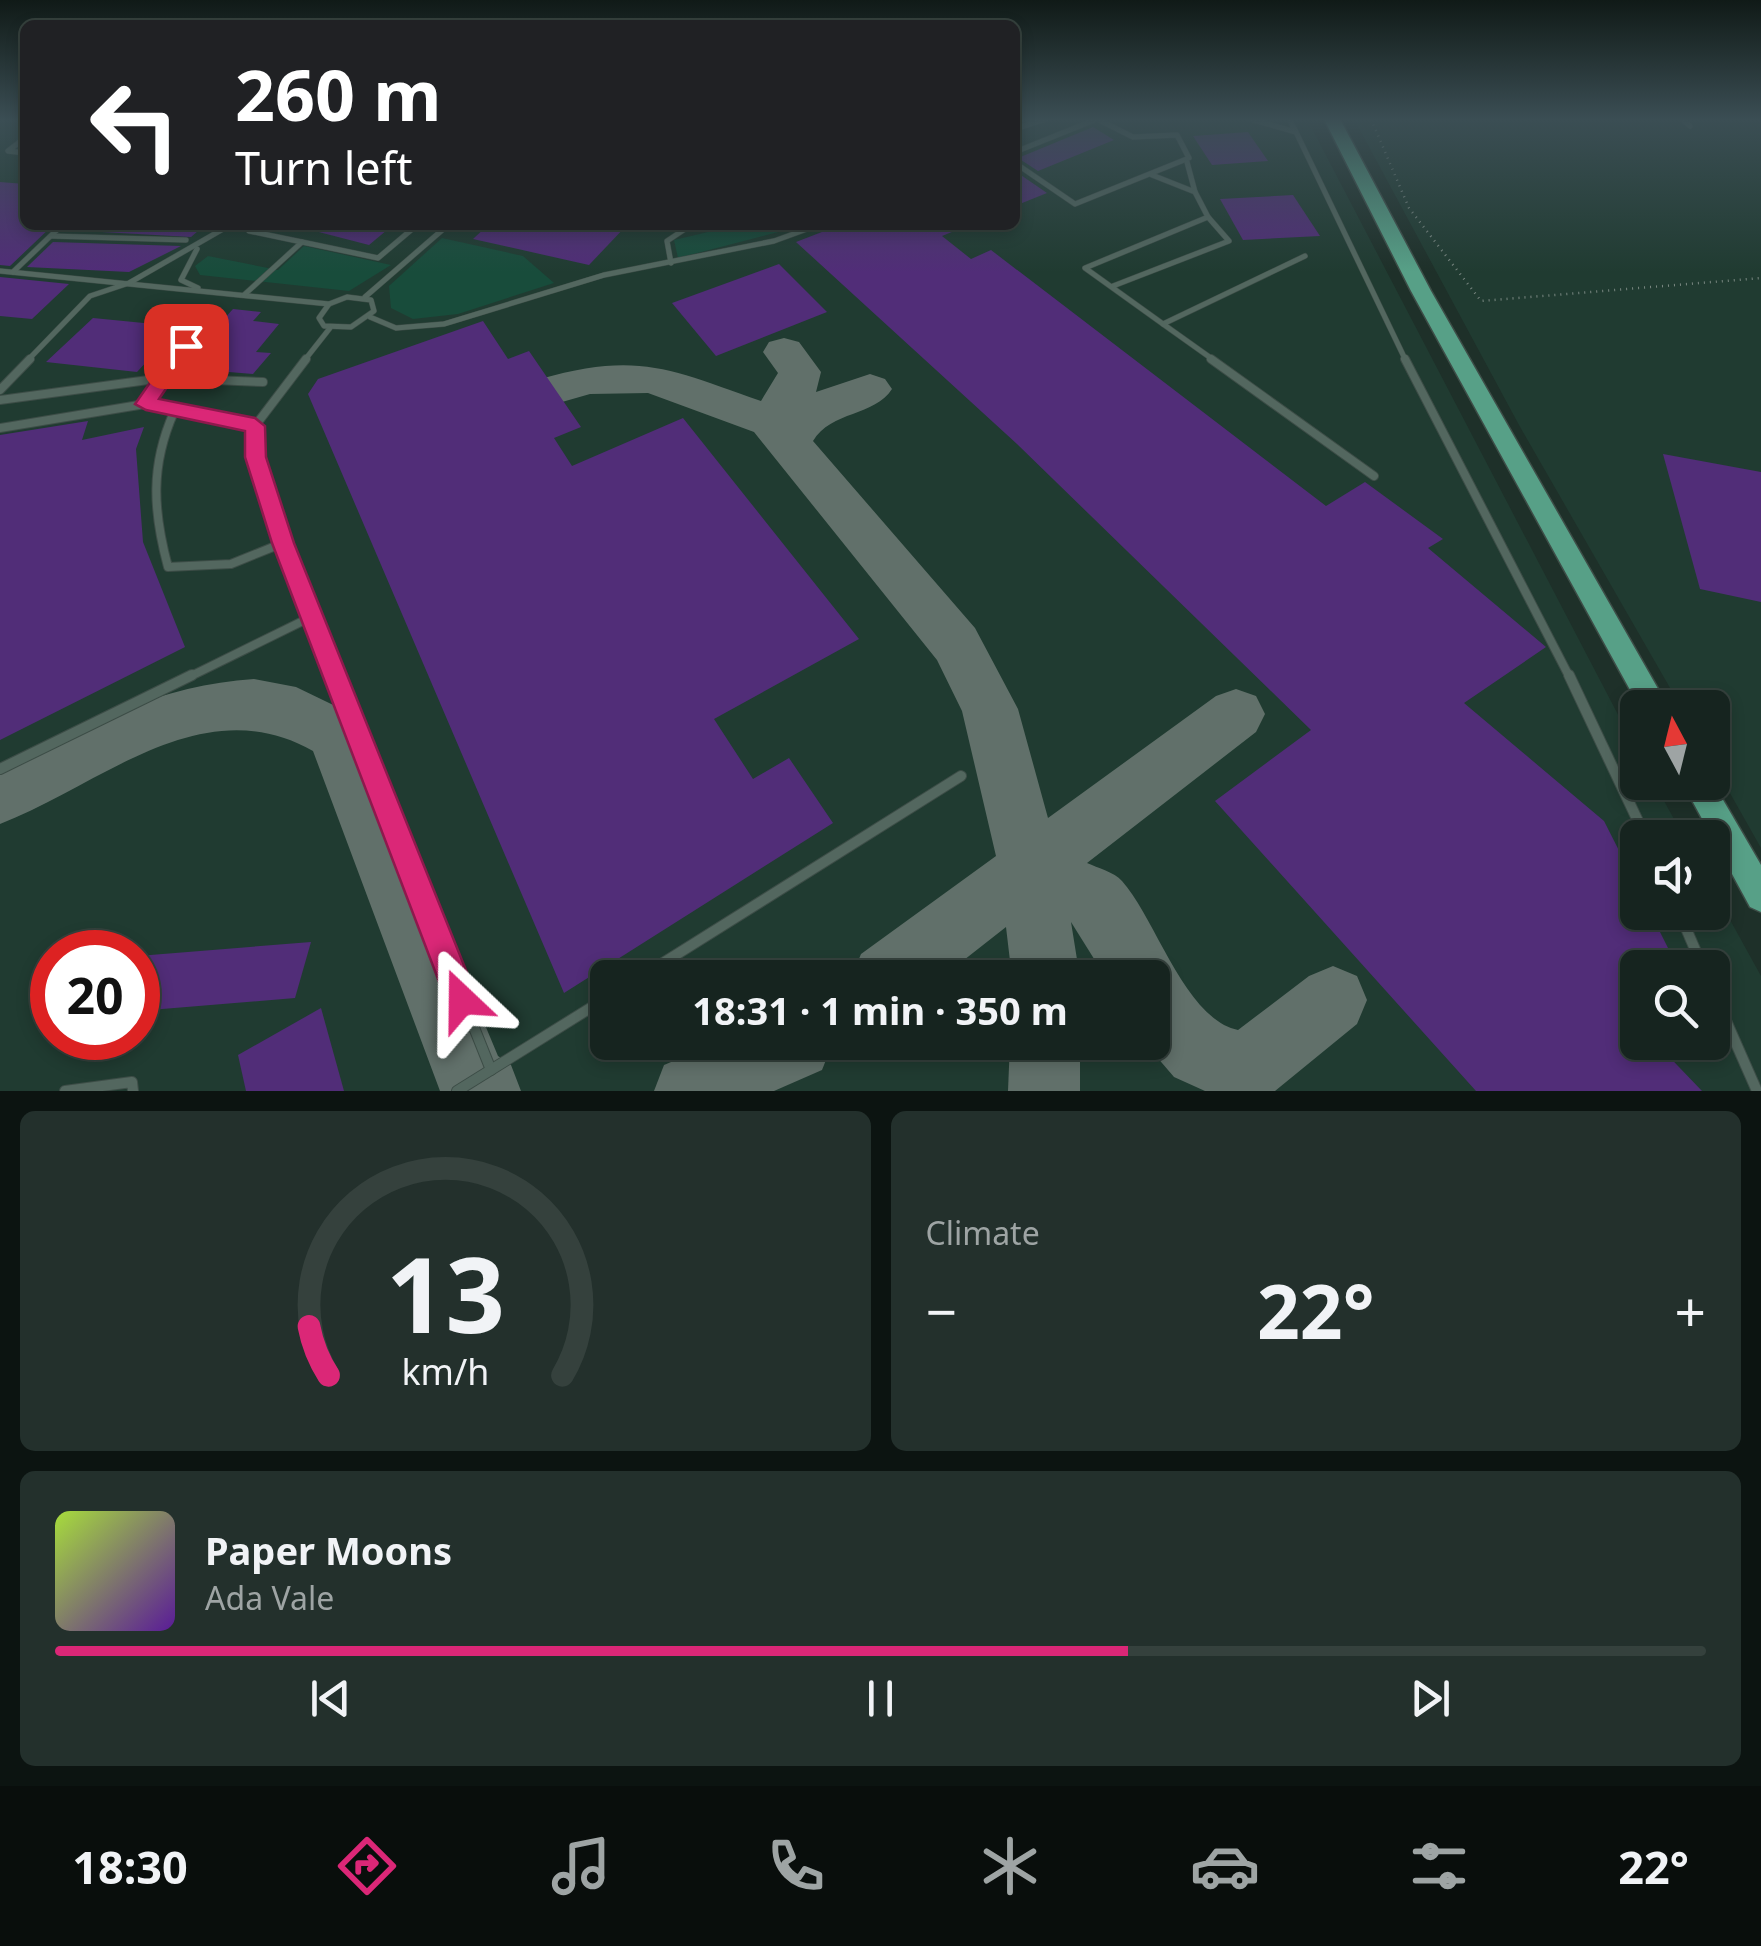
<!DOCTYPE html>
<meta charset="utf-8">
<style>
body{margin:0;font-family:"Noto Sans",sans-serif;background:#23302c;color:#f1f3f6;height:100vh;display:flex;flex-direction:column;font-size:38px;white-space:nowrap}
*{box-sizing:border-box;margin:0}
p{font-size:32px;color:#9ea4a4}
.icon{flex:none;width:55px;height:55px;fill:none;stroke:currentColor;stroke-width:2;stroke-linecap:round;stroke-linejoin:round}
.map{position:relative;height:1091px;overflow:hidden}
.drawer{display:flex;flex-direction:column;gap:20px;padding:20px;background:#0c1411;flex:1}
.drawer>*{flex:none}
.banner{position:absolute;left:20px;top:20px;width:1000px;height:210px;border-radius:15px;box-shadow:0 5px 15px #0003,0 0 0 2px #35413d;background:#202124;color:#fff;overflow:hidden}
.needle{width:65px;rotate:353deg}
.fabs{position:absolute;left:1620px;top:690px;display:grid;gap:20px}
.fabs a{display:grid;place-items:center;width:110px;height:110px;border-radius:15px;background:#16241f;box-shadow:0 5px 15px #0003,0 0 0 2px #35413d;font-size:50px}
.speed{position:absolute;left:30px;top:930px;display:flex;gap:20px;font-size:50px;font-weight:700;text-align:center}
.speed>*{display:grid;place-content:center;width:130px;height:130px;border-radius:50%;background:#16241f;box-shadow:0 5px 15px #0003,0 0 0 2px #35413d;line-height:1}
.speed .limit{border:15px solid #d22;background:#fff;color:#111}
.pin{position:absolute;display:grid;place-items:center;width:85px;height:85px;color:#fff;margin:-42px;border-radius:20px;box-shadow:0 5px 15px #0006}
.me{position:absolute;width:110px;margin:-55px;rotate:337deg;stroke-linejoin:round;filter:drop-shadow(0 0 8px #0008)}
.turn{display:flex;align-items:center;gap:35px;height:210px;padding:0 50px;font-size:45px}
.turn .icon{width:130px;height:130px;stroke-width:2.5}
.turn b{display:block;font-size:70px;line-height:85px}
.big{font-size:75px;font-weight:700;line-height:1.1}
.drawer .tile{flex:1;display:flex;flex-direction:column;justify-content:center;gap:15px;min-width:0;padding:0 35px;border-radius:15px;background:#23302c}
.drawer .dial{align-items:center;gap:0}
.dial svg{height:260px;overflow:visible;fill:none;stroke:#35413d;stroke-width:7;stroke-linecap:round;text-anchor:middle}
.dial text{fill:#f1f3f6;stroke:none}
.song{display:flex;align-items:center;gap:30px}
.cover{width:120px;height:120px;border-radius:15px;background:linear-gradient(135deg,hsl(80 70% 55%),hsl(270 70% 35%))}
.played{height:10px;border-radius:5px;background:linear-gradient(90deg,#db2777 65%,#35413d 65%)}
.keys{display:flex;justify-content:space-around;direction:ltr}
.heat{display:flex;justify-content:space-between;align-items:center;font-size:55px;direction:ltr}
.drawer .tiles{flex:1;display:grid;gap:20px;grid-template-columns:1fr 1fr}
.tile:last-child{grid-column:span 2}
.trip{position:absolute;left:590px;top:960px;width:580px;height:100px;border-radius:15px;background:#16241f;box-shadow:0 5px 15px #0003,0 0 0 2px #35413d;font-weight:700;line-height:100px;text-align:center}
.tabs{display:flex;height:160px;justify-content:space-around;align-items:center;background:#090e0c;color:#9ea4a4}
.tabs .icon{width:70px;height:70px}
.tabs .current{color:#db2777}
.tabs b{font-size:45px;color:#f1f3f6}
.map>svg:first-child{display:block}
</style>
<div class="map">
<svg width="1761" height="1091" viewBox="0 0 1761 1091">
<rect width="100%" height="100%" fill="#1e3029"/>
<!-- built -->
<g fill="#203b31" fill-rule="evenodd">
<path d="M0 119H25V225H1015V119H1307L1637 751 1638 782 1654 783 1684 837 1638 838V912H1712L1713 889 1761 976V1091H0ZM52 952H138V1038H52ZM1638 968H1712V1042H1638ZM608 978H1152V1042H608Z"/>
<polygon points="1354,119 1761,119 1761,848 1713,763 1712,708 1681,707 1519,425"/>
</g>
<!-- green -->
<g fill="#184c3b">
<polygon points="738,225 805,225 678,258 674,240"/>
<polygon points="442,238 523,256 554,283 458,314 413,319 391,308 389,286"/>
<polygon points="304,246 391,265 349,291 200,275 195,266 208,256 278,270"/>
</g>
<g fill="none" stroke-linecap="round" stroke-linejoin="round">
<!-- taxiway -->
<g fill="#61706a" fill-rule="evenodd">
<path d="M784 338 799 342 821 372 816 392 870 374 885 379 892 389C875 416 831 411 813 441L975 628 1018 709 1048 818 1216 696 1236 689 1256 696 1265 714 1256 732 1087 863C1098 868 1114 872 1122 881 1156 919 1185 1019 1238 1030L1309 976 1333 966 1357 976 1367 1000 1357 1024 1275 1091H1205L1174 1077 1144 1042H1152V978H1106L1071 922 1080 978H1012L1006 927 941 978H851L861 954 996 856 962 711 937 660 754 432 648 393 590 394 555 404 540 399 533 389 540 379C638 351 670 369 761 401L778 373 763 352 769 342Z"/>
<path d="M254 679 296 687 356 716 498 1056 511 1065 521 1091H440L313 751C202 688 101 785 0 824V766C82 725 161 685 254 679Z"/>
<polygon points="718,1042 831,1042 832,1045 822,1070 774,1091 654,1091 664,1065"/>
<polygon points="1010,1042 1080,1042 1080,1091 1008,1091"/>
</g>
</g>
<!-- building -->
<g fill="#512d78">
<polygon points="1093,127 1114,140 1038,171 1018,158"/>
<polygon points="1248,132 1268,161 1212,165 1193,136"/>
<polygon points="1015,171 1047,193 1015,206"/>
<polygon points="0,182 25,184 25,225 53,225 10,266 0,265"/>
<polygon points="1293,195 1320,236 1243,240 1220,199"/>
<polygon points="68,225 205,225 191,237 66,230"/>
<polygon points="311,225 393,225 369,245 311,230"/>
<polygon points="488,225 627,225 589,265 473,239"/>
<polygon points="840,225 969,225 942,236 971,259 991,250 1326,506 1365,482 1443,539 1428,548 1546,647 1464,703 1604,821 1638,888 1638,912 1650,912 1678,968 1638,968 1638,1008 1629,1016 1638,1025 1638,1042 1655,1042 1702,1091 1476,1091 1215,801 1311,730 1017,444 796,242"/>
<polygon points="53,242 181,246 129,272 27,267"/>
<polygon points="779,264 827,312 716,356 672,303"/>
<polygon points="0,277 69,284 32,319 0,316"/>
<polygon points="233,309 261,312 253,321 279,324 256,352 271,353 253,374 180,368 192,348 186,340 167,360 150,358 137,372 46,362 93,318 174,326 184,316 223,320"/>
<polygon points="483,321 508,359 529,351 581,427 554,438 572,466 683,418 859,639 714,719 753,779 789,758 833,823 564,993 308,394 318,379"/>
<polygon points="88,421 82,440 144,427 136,449 143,542 185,647 0,740 0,435"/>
<polygon points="1663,454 1761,472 1761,602 1700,589"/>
<polygon points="311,942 295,998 138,1011 138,956"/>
<polygon points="321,1008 344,1091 246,1091 238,1055"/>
</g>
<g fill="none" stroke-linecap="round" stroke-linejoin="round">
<!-- service-far2 casing -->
<g stroke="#3d4d47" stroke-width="6">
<g id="service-far2">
<polyline points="1250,119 1296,132 1289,119"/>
<polyline points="1682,119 1690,126"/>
<polyline points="1015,129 1046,119"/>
<polyline points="1296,132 1406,361"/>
<polyline points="25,138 8,151 25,153"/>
<polyline points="1015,152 1097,119"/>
<polyline points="1015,163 1075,204 1189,158 1177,135 1133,137 1097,119"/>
<polyline points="1152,175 1195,192 1187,162"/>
<polyline points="1195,192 1208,217"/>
<polyline points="51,236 186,240"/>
<polyline points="302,242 378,258 417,225"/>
<polyline points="197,249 181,280 198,288"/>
<polyline points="671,263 667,241 691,225"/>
<polyline points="0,271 329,304"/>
<polyline points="13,272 62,225"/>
<polyline points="1113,286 1229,241 1208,217 1085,268 1163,324"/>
<polyline points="244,295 302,242 249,231"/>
<polygon points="347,297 371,300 374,311 351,327 324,326 319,318 329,304"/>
<polyline points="365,297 448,225"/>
<polyline points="370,317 396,328 444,324 604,275 774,241 818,225"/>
<polyline points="27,361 90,296 129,283 230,225"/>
<polyline points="175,361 186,346"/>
<polyline points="304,361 330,328"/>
<polyline points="1215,361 1163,324 1305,256"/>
</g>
</g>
<!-- service-far1 casing -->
<g stroke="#3d4d47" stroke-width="10">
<g id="service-far1">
<polyline points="306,359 255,426 256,457 334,678"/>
<polyline points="1211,359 1374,476"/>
<polyline points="1405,359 1570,678"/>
<polyline points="0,390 30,359"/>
<polyline points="0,400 163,378 263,382"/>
<polyline points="145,404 177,359"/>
<path d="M174 412C150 466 153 511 168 567L231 564 283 543"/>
<polyline points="0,428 145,404 255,426"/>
<polyline points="187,678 311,617"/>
</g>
</g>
<!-- service casing -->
<g stroke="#3d4d47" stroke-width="12">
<g id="service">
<polyline points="333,675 491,1070"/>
<polyline points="1569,675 1646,838"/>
<polyline points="0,769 192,675"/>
<polyline points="1679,912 1703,968"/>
<polyline points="639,978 961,776"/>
<polyline points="1712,989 1757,1091"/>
<polyline points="65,1091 132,1082 133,1091"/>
<polyline points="457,1091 608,997"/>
</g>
</g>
<!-- trunk casing -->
<g stroke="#3d4d47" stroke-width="3">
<g id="trunk">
<polygon points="1324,119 1340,119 1431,291 1669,708 1640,708 1411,291"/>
<polygon points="1712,781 1761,865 1761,912 1750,907 1682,782"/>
</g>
</g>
<!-- path -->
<polyline stroke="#798781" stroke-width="2.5" stroke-dasharray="1 5" stroke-linecap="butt" points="1371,119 1409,208 1481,301 1761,278"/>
<!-- service-far2 -->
<use href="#service-far2" stroke="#53675f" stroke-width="5"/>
<!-- service-far1 -->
<use href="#service-far1" stroke="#53675f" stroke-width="8"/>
<!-- service -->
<use href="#service" stroke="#53675f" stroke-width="10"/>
<!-- trunk -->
<use href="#trunk" fill="#57a087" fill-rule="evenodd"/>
</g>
<!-- sky -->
<linearGradient id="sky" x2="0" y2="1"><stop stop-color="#101a17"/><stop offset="0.44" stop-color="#3b4e54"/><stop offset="1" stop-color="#3b4e54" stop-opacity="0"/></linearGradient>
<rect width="1761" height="272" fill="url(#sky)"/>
<!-- route -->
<polygon fill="#db2777" stroke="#8e194d" stroke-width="2.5" points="186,340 195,346 159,399 255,418 265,426 266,457 294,543 478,1000 473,1011 462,1016 451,1011 446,1000 272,543 245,457 245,431 146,410 135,404 179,341"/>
</svg>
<div class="fabs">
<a><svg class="needle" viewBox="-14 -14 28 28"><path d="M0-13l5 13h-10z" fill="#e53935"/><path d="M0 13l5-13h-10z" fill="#9ea4a4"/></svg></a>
<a><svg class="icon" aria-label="sound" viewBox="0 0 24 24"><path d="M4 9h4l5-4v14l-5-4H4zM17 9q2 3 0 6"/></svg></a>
<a><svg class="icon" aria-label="search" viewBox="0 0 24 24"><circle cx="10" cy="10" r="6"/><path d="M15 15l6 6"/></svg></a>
</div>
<div class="speed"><div class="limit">20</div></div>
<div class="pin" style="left:186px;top:346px;background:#d93025"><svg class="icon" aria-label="arrive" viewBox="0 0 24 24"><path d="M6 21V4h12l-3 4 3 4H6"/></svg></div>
<svg class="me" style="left:462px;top:1000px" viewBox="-20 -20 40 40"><path d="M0-17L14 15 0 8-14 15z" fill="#db2777" stroke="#fff" stroke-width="4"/></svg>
<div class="trip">18:31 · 1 min · 350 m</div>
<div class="banner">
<div class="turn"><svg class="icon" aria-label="left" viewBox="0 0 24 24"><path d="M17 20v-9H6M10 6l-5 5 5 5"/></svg><div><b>260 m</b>Turn left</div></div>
</div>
</div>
<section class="drawer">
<div class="tiles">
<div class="tile dial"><svg viewBox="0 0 100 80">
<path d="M14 69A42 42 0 1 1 86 69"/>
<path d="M14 69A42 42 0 0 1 8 54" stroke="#db2777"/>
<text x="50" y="56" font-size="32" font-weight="700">13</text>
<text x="50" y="72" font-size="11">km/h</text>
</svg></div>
<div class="tile"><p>Climate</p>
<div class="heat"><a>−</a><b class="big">22°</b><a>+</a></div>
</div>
<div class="tile">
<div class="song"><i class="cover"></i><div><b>Paper Moons</b><p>Ada Vale</p></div></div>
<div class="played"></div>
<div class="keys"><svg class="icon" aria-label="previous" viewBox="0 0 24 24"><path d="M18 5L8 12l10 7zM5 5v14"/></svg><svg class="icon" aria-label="pause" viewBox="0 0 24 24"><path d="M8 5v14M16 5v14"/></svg><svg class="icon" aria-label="next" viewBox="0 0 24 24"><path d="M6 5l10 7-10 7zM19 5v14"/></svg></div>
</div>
</div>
</section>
<nav class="tabs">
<b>18:30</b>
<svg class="icon current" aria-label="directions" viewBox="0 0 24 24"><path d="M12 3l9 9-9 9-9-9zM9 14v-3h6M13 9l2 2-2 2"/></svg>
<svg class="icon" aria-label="music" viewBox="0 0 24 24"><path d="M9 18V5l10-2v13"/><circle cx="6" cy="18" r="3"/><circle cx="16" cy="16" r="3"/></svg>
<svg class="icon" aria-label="phone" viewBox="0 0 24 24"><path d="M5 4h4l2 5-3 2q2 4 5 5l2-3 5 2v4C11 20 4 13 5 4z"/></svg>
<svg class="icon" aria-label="climate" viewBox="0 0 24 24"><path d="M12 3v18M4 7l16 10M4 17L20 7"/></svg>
<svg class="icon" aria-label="car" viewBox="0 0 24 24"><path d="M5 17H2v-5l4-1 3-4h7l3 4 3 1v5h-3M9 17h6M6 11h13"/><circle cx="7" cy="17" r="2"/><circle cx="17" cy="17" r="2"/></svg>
<svg class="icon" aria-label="filters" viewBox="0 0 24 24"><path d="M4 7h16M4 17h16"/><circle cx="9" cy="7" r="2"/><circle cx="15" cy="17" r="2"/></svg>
<b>22°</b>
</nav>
